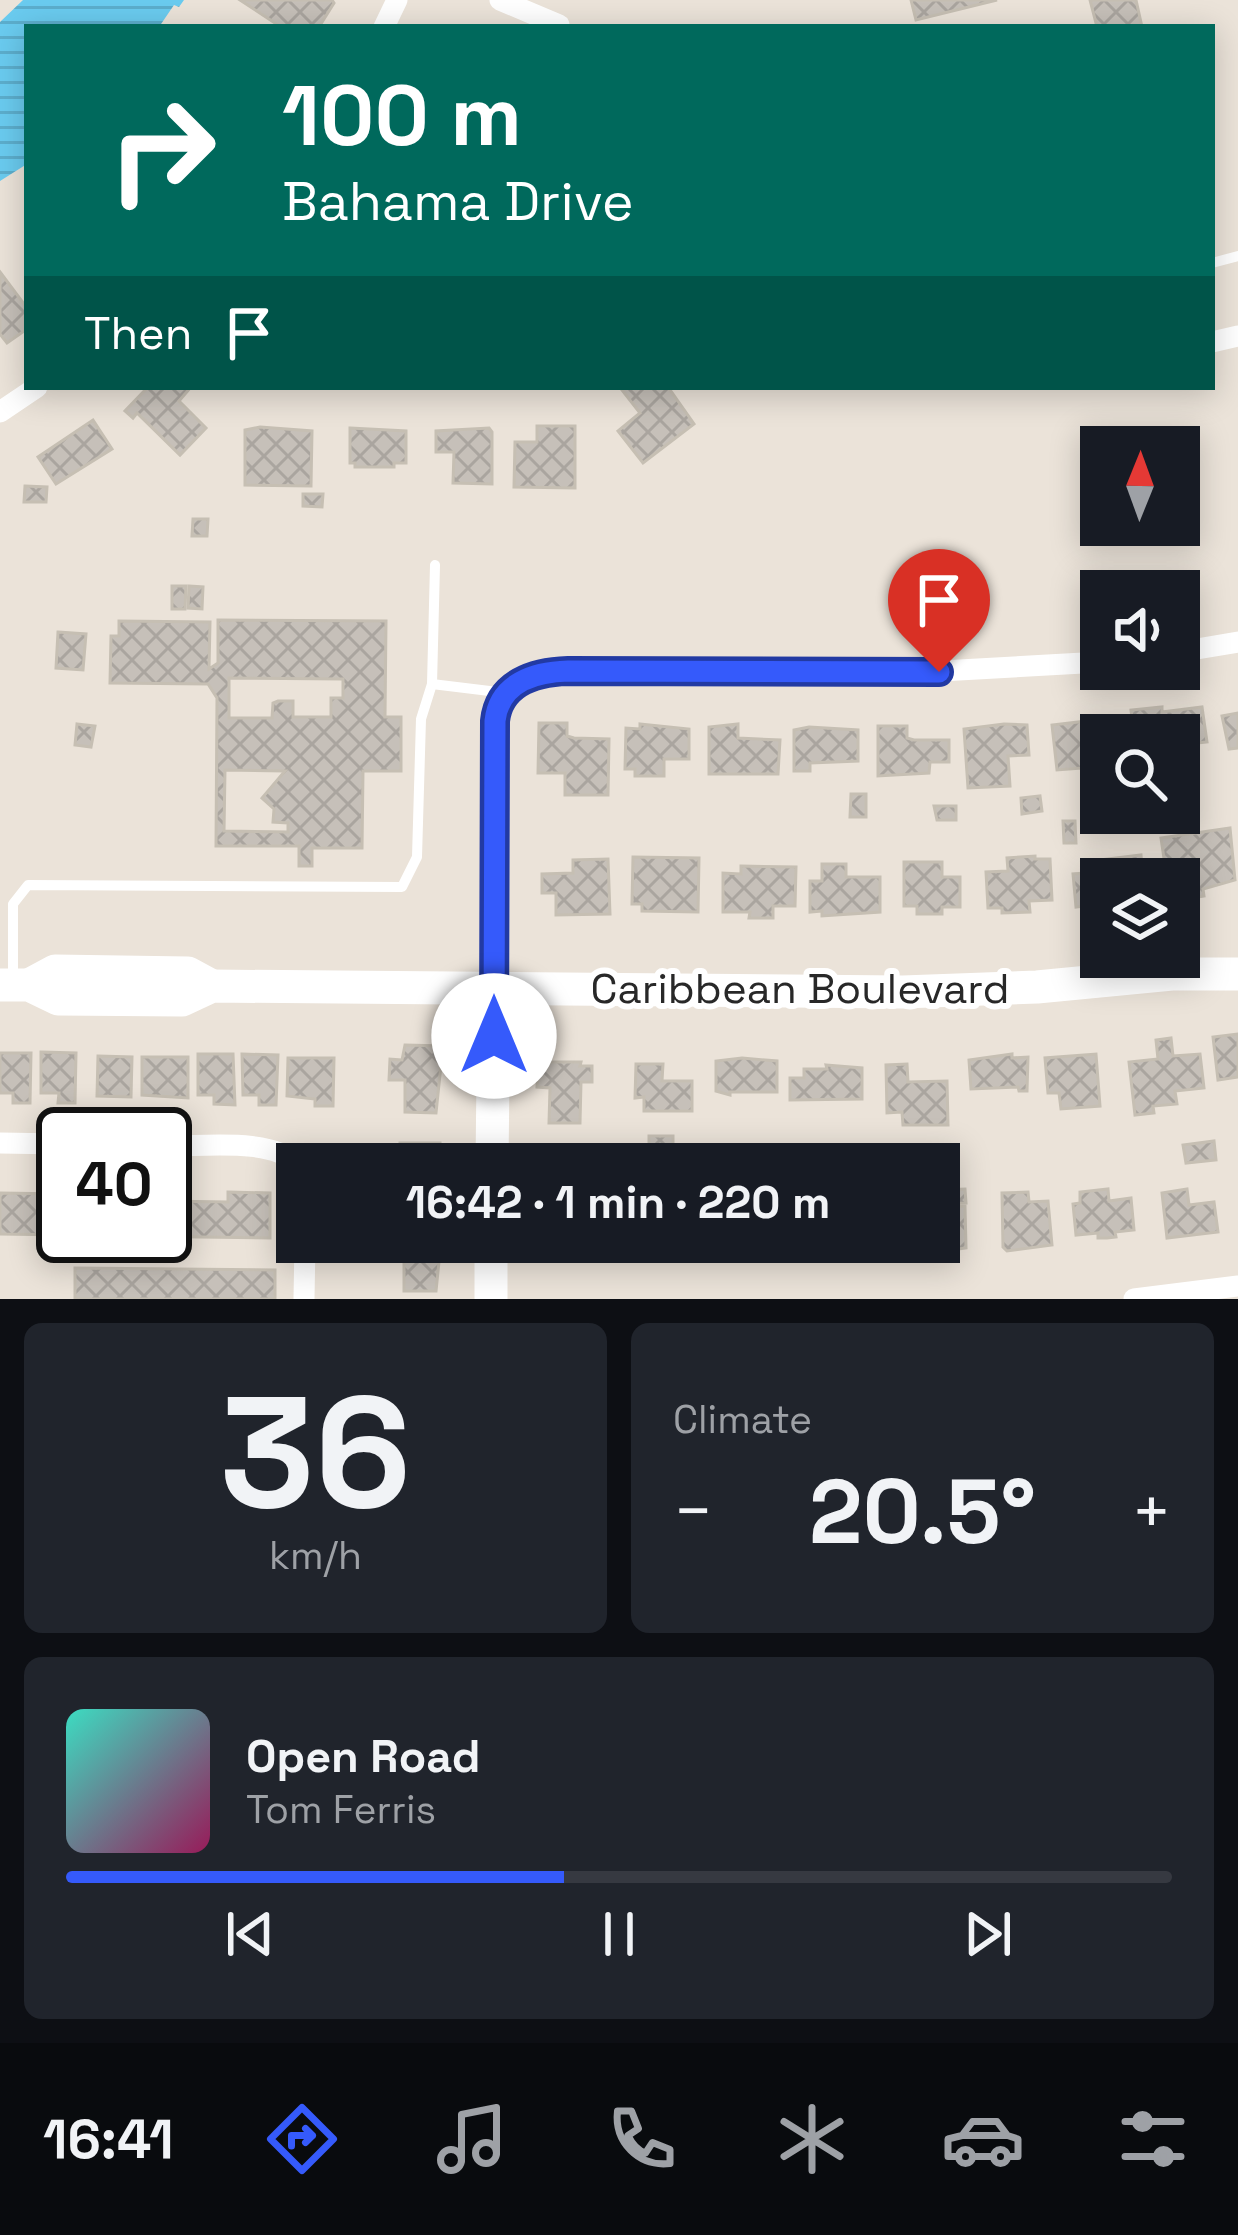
<!DOCTYPE html>
<meta charset="utf-8">
<style>
body{margin:0;font-family:"Space Grotesk",sans-serif;background:#20242c;color:#f1f3f6;height:100vh;display:flex;flex-direction:column;font-size:45px;white-space:nowrap}
*{box-sizing:border-box;margin:0}
p{font-size:39px;color:#9ea1a6}
.icon{flex:none;width:66px;height:66px;fill:none;stroke:currentColor;stroke-width:2;stroke-linecap:round;stroke-linejoin:round}
.map{position:relative;height:1299px;overflow:hidden}
.panel{display:flex;flex-direction:column;gap:24px;padding:24px;background:#0d0f14;flex:1}
.panel>*{flex:none}
.top-card{position:absolute;left:24px;top:24px;width:1191px;height:366px;border-radius:0px;box-shadow:0 6px 30px #0003;background:#00695c;color:#fff;overflow:hidden}
.needle{width:78px;rotate:1deg}
.controls{position:absolute;left:1080px;top:426px;display:grid;gap:24px}
.controls a{display:grid;place-items:center;width:120px;height:120px;border-radius:0px;background:#171b24;box-shadow:0 6px 30px #0003;font-size:60px}
.speed{position:absolute;left:36px;top:1107px;display:flex;gap:24px;font-size:60px;font-weight:700;text-align:center}
.speed>*{display:grid;place-content:center;width:156px;height:156px;border-radius:50%;background:#171b24;box-shadow:0 6px 30px #0003;line-height:1}
.speed .limit{border:6px solid #111;border-radius:18px;background:#fff;color:#111}
.pin{position:absolute;display:grid;place-items:center;width:102px;height:102px;color:#fff;margin:-123px -51px;border-radius:50% 50% 50% 0;rotate:-45deg;box-shadow:0 0 12px #0007}
.pin .icon{rotate:45deg}
.me{position:absolute;width:132px;margin:-66px;rotate:0deg;stroke-linejoin:round;filter:drop-shadow(0 0 9px #0008)}
.turn{display:flex;align-items:center;gap:42px;height:252px;padding:0 60px;font-size:54px}
.turn .icon{width:156px;height:156px;stroke-width:2.5}
.turn b{display:block;font-size:84px;line-height:102px}
.then{display:flex;align-items:center;height:114px;padding:0 60px;background:#0003;gap:24px;font-size:45px}
.big{font-size:90px;font-weight:600;line-height:1.1}
.panel .card{flex:1;display:flex;flex-direction:column;justify-content:center;gap:18px;min-width:0;padding:0 42px;border-radius:18px;background:#20242c}
.panel .dial{align-items:center;gap:0}
.dial b{font-size:156px;line-height:1}
.song{display:flex;align-items:center;gap:36px}
.cover{width:144px;height:144px;border-radius:18px;background:linear-gradient(135deg,hsl(170 70% 55%),hsl(330 70% 35%))}
.played{height:12px;border-radius:6px;background:linear-gradient(90deg,#355afb 45%,#363941 45%)}
.keys{display:flex;justify-content:space-around;direction:ltr}
.heat{display:flex;justify-content:space-between;align-items:center;font-size:66px;direction:ltr}
.panel .tiles{flex:1;display:grid;gap:24px;grid-template-columns:1fr 1fr}
.card:last-child{grid-column:span 2}
.trip{position:absolute;left:276px;top:1143px;width:684px;height:120px;border-radius:0px;background:#171b24;box-shadow:0 6px 30px #0003;font-weight:600;line-height:120px;text-align:center}
.tab-bar{display:flex;height:192px;justify-content:space-around;align-items:center;background:#090b0e;color:#9ea1a6}
.tab-bar .icon{width:84px;height:84px}
.tab-bar .active{color:#355afb}
.tab-bar b{font-size:54px;color:#f1f3f6}
.map>svg:first-child{display:block}
</style>
<div class="map">
<svg width="1238" height="1299" viewBox="0 0 1238 1299">
<defs>
<pattern id="water-rules" width="6" height="5" patternUnits="userSpaceOnUse" patternTransform="scale(3)"><rect width="6" height="5" fill="#6acbef"/><path d="M0 2.5h6" fill="none" stroke="#5caecd"/></pattern>
<pattern id="building-cross-hatch" width="8" height="8" patternUnits="userSpaceOnUse" patternTransform="scale(3)"><rect width="8" height="8" fill="#c6c0b9"/><path d="M0 0l8 8M0 8l8-8" fill="none" stroke="#aaa59f"/></pattern>
</defs>
<rect width="100%" height="100%" fill="#ebe3d9"/>
<!-- water -->
<polygon fill="url(#water-rules)" points="23,0 184,0 179,7 174,5 159,27 27,27 27,164 0,181 0,22"/>
<!-- building -->
<g fill="url(#building-cross-hatch)" stroke="#c6bfb3" stroke-width="3" fill-rule="evenodd">
<polygon points="240,0 332,0 334,3 319,27 281,27"/>
<polygon points="911,0 997,0 916,20"/>
<polygon points="1090,0 1136,0 1142,27 1097,27"/>
<polygon points="0,272 27,308 27,329 7,343 0,334"/>
<polygon points="148,387 191,387 179,401 206,428 180,455 137,413 133,418 125,411"/>
<polygon points="626,387 668,387 694,424 643,463 618,431 640,413 622,390"/>
<polygon points="93,420 112,449 56,484 38,457"/>
<polygon points="537,426 575,426 575,488 514,487 515,442 537,442"/>
<polygon points="260,427 312,431 311,486 245,485 245,430"/>
<polygon points="350,428 406,431 406,463 394,463 394,467 355,467 355,463 350,463"/>
<polygon points="489,428 492,432 492,484 453,483 454,452 436,452 436,431"/>
<polygon points="25,486 47,487 46,502 24,502"/>
<polygon points="303,494 323,494 322,507 303,506"/>
<polygon points="193,519 208,519 207,536 192,536"/>
<polygon points="172,586 186,586 185,609 172,609"/>
<polygon points="189,586 203,587 202,609 188,608"/>
<path d="M218 620 386 621 385 717H401V771H363L362 848H312V866H299V846H216L217 698 208 684 110 683 111 636H119V621L210 622 209 669 218 663ZM229 678 343 679V698H331V717H293V701H278L273 703 272 718H229ZM225 770 285 771 262 798 274 809 273 822 288 823V832L224 831Z"/>
<polygon points="58,632 86,634 83,670 56,668"/>
<polygon points="1162,707 1162,712 1202,707 1207,742 1179,745 1179,735 1134,735 1131,710"/>
<polygon points="1238,713 1238,748 1229,749 1222,716"/>
<polygon points="1087,721 1088,727 1120,728 1121,735 1101,735 1101,776 1084,778 1082,768 1057,770 1052,725"/>
<polygon points="539,723 567,723 567,736 574,738 609,739 608,795 565,795 565,773 538,773"/>
<polygon points="77,724 95,726 91,747 75,745"/>
<polygon points="640,724 689,729 689,759 664,759 664,776 635,776 635,769 625,769 626,728 640,729"/>
<polygon points="738,724 738,738 780,740 778,774 709,774 709,727"/>
<polygon points="1004,724 1027,725 1029,755 1008,756 1010,786 968,788 964,729"/>
<polygon points="878,726 907,726 907,738 914,740 949,740 949,762 930,762 929,773 878,776"/>
<polygon points="809,727 858,730 858,761 810,763 810,771 794,771 794,730"/>
<polygon points="851,794 866,794 866,817 850,817"/>
<polygon points="1040,796 1042,811 1022,814 1021,798"/>
<polygon points="934,806 956,806 956,820 937,820"/>
<polygon points="1063,821 1075,821 1076,843 1064,843"/>
<polygon points="1230,828 1235,880 1203,889 1204,896 1179,900 1179,879 1167,879 1161,838"/>
<polygon points="1141,855 1143,879 1101,879 1101,904 1076,907 1073,874 1100,872 1099,860"/>
<polygon points="1035,856 1035,859 1050,859 1052,900 1029,901 1030,912 1002,913 1002,908 988,908 986,872 1008,871 1007,858"/>
<polygon points="633,857 699,858 698,912 642,911 642,904 632,904"/>
<polygon points="608,859 610,914 556,915 556,893 542,893 542,874 573,873 573,860"/>
<polygon points="904,862 942,862 942,877 960,877 960,907 942,907 942,914 917,914 917,906 904,906"/>
<polygon points="822,864 846,864 846,877 880,877 880,912 822,916 822,911 810,912 810,881 822,881"/>
<polygon points="741,866 796,867 795,906 773,906 773,918 749,918 750,912 723,912 723,873 741,874"/>
<polygon points="1238,1034 1238,1077 1218,1080 1213,1037"/>
<polygon points="1171,1038 1173,1056 1200,1054 1204,1088 1175,1091 1177,1104 1153,1106 1154,1113 1135,1115 1129,1062 1158,1059 1156,1040"/>
<polygon points="405,1045 443,1046 436,1113 405,1112 405,1080 389,1080 390,1059 402,1060"/>
<polygon points="41,1052 76,1053 75,1103 58,1103 59,1093 41,1093"/>
<polygon points="0,1053 31,1053 30,1103 13,1103 13,1093 0,1093"/>
<polygon points="198,1054 233,1054 235,1105 214,1104 214,1095 198,1095"/>
<polygon points="242,1054 278,1055 276,1105 259,1105 259,1095 243,1095"/>
<polygon points="1012,1054 1012,1058 1028,1057 1027,1091 1019,1091 1018,1087 971,1089 969,1060"/>
<polygon points="1096,1054 1100,1106 1061,1109 1059,1093 1048,1093 1045,1058"/>
<polygon points="98,1056 132,1057 131,1097 97,1096"/>
<polygon points="142,1057 188,1057 188,1098 142,1095"/>
<polygon points="288,1058 334,1058 333,1106 315,1106 315,1099 287,1096"/>
<polygon points="742,1058 777,1061 777,1092 730,1092 730,1095 716,1091 716,1061"/>
<polygon points="538,1062 581,1062 580,1066 592,1066 592,1082 581,1082 580,1123 549,1123 550,1088 537,1087"/>
<polygon points="636,1064 663,1064 662,1081 692,1081 692,1111 644,1111 644,1097 635,1098"/>
<polygon points="907,1064 908,1082 947,1081 948,1125 903,1125 902,1112 887,1113 886,1065"/>
<polygon points="826,1065 862,1068 862,1099 790,1100 790,1078 804,1078 804,1069 827,1069"/>
<rect x="649" y="1136" width="24" height="14"/>
<polygon points="1214,1141 1216,1160 1186,1163 1183,1145"/>
<polygon points="400,1143 440,1143 440,1164 386,1164 386,1154 400,1154"/>
<polygon points="965,1189 966,1203 941,1204 941,1190"/>
<polygon points="1108,1189 1109,1201 1131,1198 1134,1230 1115,1232 1116,1237 1107,1238 1098,1238 1098,1233 1076,1235 1073,1204 1080,1203 1080,1192"/>
<polygon points="1187,1189 1189,1205 1214,1202 1218,1232 1167,1238 1162,1193"/>
<polygon points="228,1192 270,1193 270,1238 123,1236 165,1236 165,1201 228,1202"/>
<polygon points="1028,1192 1029,1202 1048,1201 1052,1245 1007,1251 1003,1247 1002,1193"/>
<polygon points="0,1193 63,1194 63,1235 0,1234"/>
<polygon points="965,1206 966,1248 919,1254 919,1242 939,1242 939,1207"/>
<polygon points="404,1242 441,1242 436,1291 404,1291"/>
<polygon points="734,1242 793,1242 793,1251 734,1250"/>
<polygon points="75,1268 275,1270 275,1299 75,1299"/>
</g>
<g fill="none" stroke-linecap="round" stroke-linejoin="round">
<!-- lane -->
<g stroke="#fff" stroke-width="10">
<polyline points="1212,263 1238,256"/>
<polyline points="432,684 506,693"/>
<polyline points="13,982 13,904 28,885 402,887 417,857 421,719 432,684 435,565"/>
</g>
<!-- street -->
<g stroke="#fff" stroke-width="21">
<polyline points="500,0 559,25"/>
<polyline points="384,27 397,0"/>
<polyline points="1212,342 1238,336"/>
<polyline points="0,412 37,387"/>
<polyline points="1179,652 1238,642"/>
<path d="M494 989 496 712C506 681 538 672 568 671L887 674 1101 662"/>
<polyline points="0,1143 63,1144"/>
<path d="M165 1146C201 1147 272 1137 297 1164"/>
<polyline points="304,1299 305,1242"/>
<polyline points="1134,1299 1238,1286"/>
</g>
<!-- secondary -->
<g stroke="#fff" stroke-width="33">
<polyline points="0,985 29,985 58,999 182,1000 212,986 903,992 1037,987 1172,974 1238,974"/>
<polyline points="29,985 55,971 188,973 212,986"/>
<polyline points="492,1164 494,989"/>
<polyline points="491,1299 491,1242"/>
</g>
</g>
<g fill="none" stroke-linecap="round" stroke-linejoin="round">
<!-- route casing -->
<g stroke="#223aa3" stroke-width="30">
<path id="route" d="M494 1036 495 721C499 683 534 672 568 671L939 672"/>
</g>
<!-- route -->
<use href="#route" stroke="#355afb" stroke-width="21"/>
</g>
<g text-anchor="middle" dominant-baseline="central" stroke-width="12" stroke-linejoin="round" paint-order="stroke">
<!-- street labels -->
<g font-size="42" fill="#282828" stroke="#fff">
<text x="800" y="988">Caribbean Boulevard</text>
</g>
</g>
</svg>
<div class="controls">
<a><svg class="needle" viewBox="-14 -14 28 28"><path d="M0-13l5 13h-10z" fill="#e53935"/><path d="M0 13l5-13h-10z" fill="#9ea1a6"/></svg></a>
<a><svg class="icon" aria-label="sound" viewBox="0 0 24 24"><path d="M4 9h4l5-4v14l-5-4H4zM17 9q2 3 0 6"/></svg></a>
<a><svg class="icon" aria-label="search" viewBox="0 0 24 24"><circle cx="10" cy="10" r="6"/><path d="M15 15l6 6"/></svg></a>
<a><svg class="icon" aria-label="layers" viewBox="0 0 24 24"><path d="M12 4l9 5-9 5-9-5zM3 14l9 5 9-5"/></svg></a>
</div>
<div class="speed"><div class="limit">40</div></div>
<div class="pin" style="left:939px;top:672px;background:#d93025"><svg class="icon" aria-label="arrive" viewBox="0 0 24 24"><path d="M6 21V4h12l-3 4 3 4H6"/></svg></div>
<svg class="me" style="left:494px;top:1036px" viewBox="-20 -20 40 40"><circle r="19" fill="#fff"/><path d="M0-13L10 11 0 6-10 11z" fill="#355afb"/></svg>
<div class="trip">16:42 · 1 min · 220 m</div>
<div class="top-card">
<div class="turn"><svg class="icon" aria-label="right" viewBox="0 0 24 24"><path d="M7 20v-9h11M14 6l5 5-5 5"/></svg><div><b>100 m</b>Bahama Drive</div></div>
<div class="then">Then<svg class="icon" aria-label="arrive" viewBox="0 0 24 24"><path d="M6 21V4h12l-3 4 3 4H6"/></svg></div>
</div>
</div>
<section class="panel">
<div class="tiles">
<div class="card dial"><b>36</b><p>km/h</p></div>
<div class="card"><p>Climate</p>
<div class="heat"><a>−</a><b class="big">20.5°</b><a>+</a></div>
</div>
<div class="card">
<div class="song"><i class="cover"></i><div><b>Open Road</b><p>Tom Ferris</p></div></div>
<div class="played"></div>
<div class="keys"><svg class="icon" aria-label="previous" viewBox="0 0 24 24"><path d="M18 5L8 12l10 7zM5 5v14"/></svg><svg class="icon" aria-label="pause" viewBox="0 0 24 24"><path d="M8 5v14M16 5v14"/></svg><svg class="icon" aria-label="next" viewBox="0 0 24 24"><path d="M6 5l10 7-10 7zM19 5v14"/></svg></div>
</div>
</div>
</section>
<nav class="tab-bar">
<b>16:41</b>
<svg class="icon active" aria-label="directions" viewBox="0 0 24 24"><path d="M12 3l9 9-9 9-9-9zM9 14v-3h6M13 9l2 2-2 2"/></svg>
<svg class="icon" aria-label="music" viewBox="0 0 24 24"><path d="M9 18V5l10-2v13"/><circle cx="6" cy="18" r="3"/><circle cx="16" cy="16" r="3"/></svg>
<svg class="icon" aria-label="phone" viewBox="0 0 24 24"><path d="M5 4h4l2 5-3 2q2 4 5 5l2-3 5 2v4C11 20 4 13 5 4z"/></svg>
<svg class="icon" aria-label="climate" viewBox="0 0 24 24"><path d="M12 3v18M4 7l16 10M4 17L20 7"/></svg>
<svg class="icon" aria-label="car" viewBox="0 0 24 24"><path d="M5 17H2v-5l4-1 3-4h7l3 4 3 1v5h-3M9 17h6M6 11h13"/><circle cx="7" cy="17" r="2"/><circle cx="17" cy="17" r="2"/></svg>
<svg class="icon" aria-label="filters" viewBox="0 0 24 24"><path d="M4 7h16M4 17h16"/><circle cx="9" cy="7" r="2"/><circle cx="15" cy="17" r="2"/></svg>
</nav>
